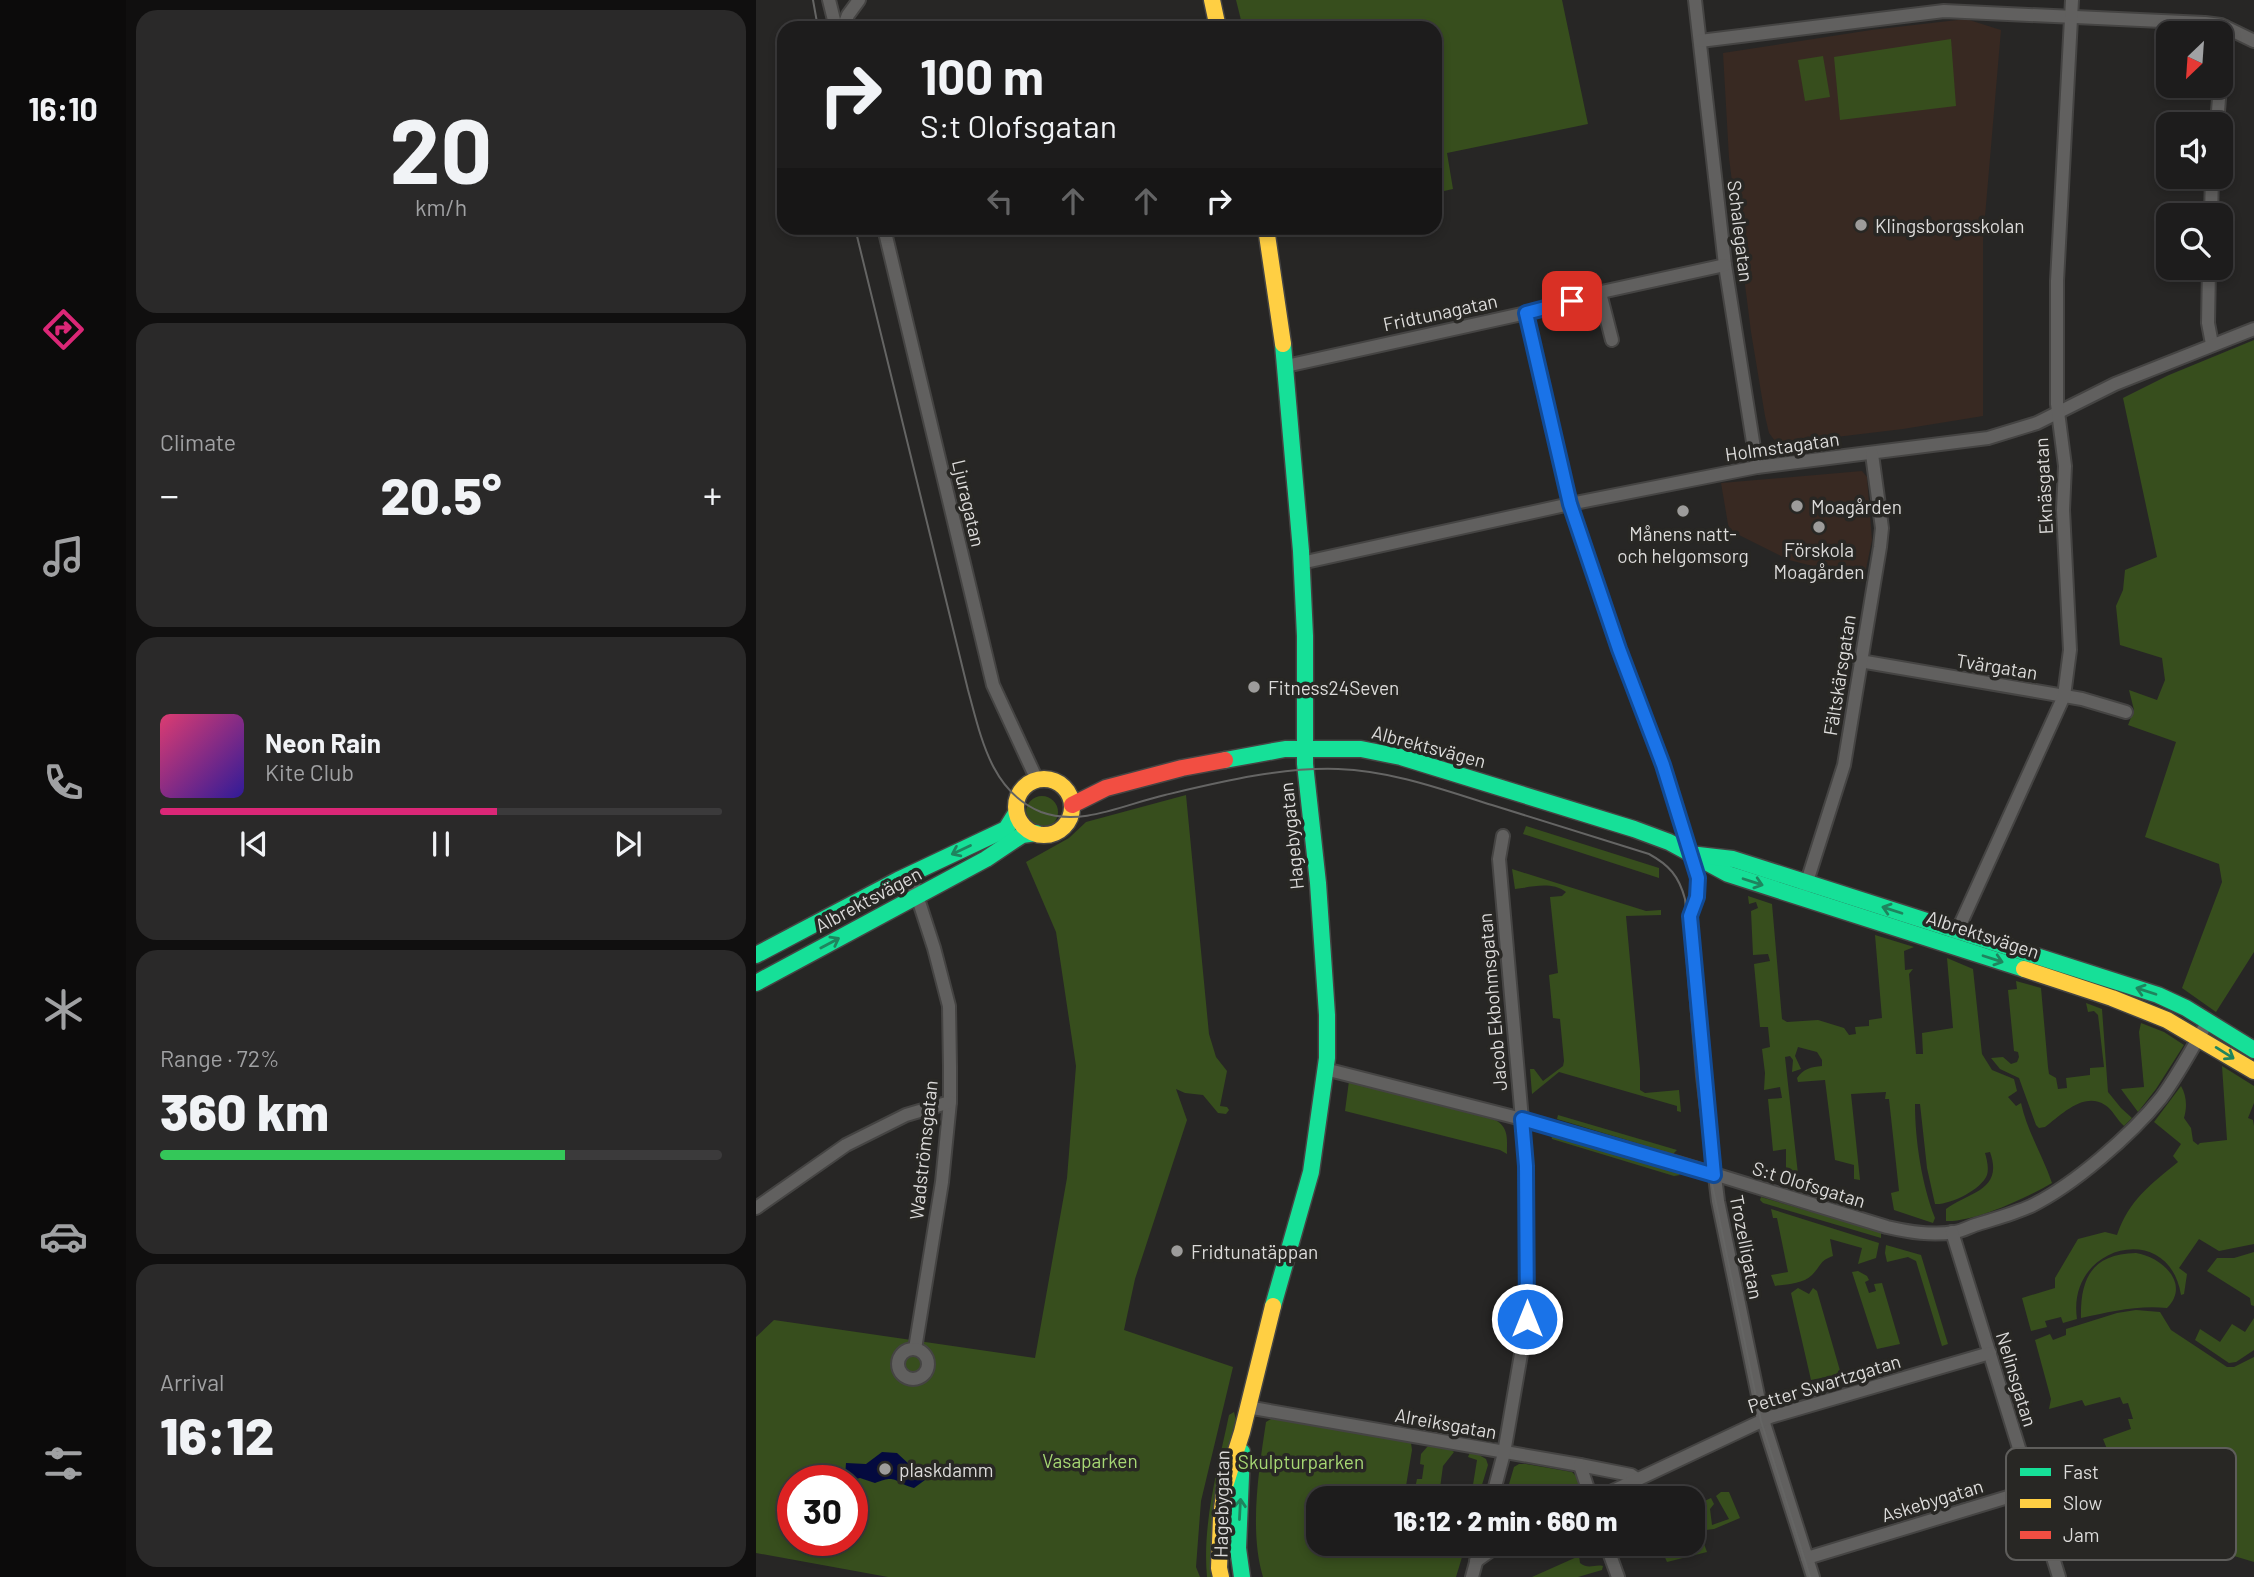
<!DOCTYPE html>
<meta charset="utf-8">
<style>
body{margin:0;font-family:Barlow,sans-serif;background:#2a2929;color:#f1f3f6;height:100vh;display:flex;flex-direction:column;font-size:26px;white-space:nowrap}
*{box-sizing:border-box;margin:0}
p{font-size:23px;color:#a0a1a3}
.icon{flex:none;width:38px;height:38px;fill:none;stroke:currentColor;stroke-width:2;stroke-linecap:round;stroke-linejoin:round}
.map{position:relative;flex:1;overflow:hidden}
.panel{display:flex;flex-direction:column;gap:10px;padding:10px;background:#100f0f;width:630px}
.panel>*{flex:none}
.banner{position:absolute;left:21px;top:21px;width:665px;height:214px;border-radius:21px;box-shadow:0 4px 10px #0003,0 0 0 2px #3b3a3b;background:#1d1c1c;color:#f1f3f6;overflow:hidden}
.needle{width:46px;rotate:205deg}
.buttons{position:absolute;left:1400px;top:21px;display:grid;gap:14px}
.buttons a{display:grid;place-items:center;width:77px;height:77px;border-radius:14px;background:#1d1c1c;box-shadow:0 4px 10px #0003,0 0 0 2px #3b3a3b;font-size:35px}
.speed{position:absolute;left:21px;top:1465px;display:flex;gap:14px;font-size:35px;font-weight:700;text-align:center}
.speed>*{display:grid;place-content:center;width:91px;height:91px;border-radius:50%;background:#1d1c1c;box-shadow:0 4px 10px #0003,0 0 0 2px #3b3a3b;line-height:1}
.speed .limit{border:10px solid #d22;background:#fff;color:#111}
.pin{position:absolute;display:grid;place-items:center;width:60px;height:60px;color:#fff;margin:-30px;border-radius:14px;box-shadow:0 4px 10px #0006}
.me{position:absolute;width:77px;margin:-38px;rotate:0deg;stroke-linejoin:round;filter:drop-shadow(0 0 5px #0008)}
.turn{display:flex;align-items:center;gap:24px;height:147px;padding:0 28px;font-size:32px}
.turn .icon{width:91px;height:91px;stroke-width:2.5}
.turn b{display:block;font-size:49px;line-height:60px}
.lanes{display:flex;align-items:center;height:66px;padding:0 28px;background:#0003;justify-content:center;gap:35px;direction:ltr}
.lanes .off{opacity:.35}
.big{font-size:52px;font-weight:800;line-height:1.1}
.panel .card{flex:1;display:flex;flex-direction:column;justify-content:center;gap:10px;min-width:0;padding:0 24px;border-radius:21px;background:#2a2929}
.panel .dial{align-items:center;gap:0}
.dial b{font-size:91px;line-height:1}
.song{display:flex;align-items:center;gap:21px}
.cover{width:84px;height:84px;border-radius:10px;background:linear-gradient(135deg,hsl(340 70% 55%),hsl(250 70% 35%))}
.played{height:7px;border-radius:4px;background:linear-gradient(90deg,#db2777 60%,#3b3a3b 60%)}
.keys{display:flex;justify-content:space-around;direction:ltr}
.heat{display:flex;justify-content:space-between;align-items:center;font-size:38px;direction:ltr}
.charge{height:10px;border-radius:5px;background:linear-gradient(90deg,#34c759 72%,#3b3a3b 0)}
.trip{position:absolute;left:550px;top:1486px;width:399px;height:70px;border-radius:21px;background:#1d1c1c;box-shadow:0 4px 10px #0003,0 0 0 2px #3b3a3b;font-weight:800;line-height:70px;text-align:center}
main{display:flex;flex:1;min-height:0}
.dock{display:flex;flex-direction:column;width:126px;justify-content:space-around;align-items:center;background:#0c0b0b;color:#a0a1a3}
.dock .icon{width:49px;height:49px}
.dock .active{color:#db2777}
.dock b{font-size:32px;color:#f1f3f6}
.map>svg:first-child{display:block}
</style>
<main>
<nav class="dock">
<b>16:10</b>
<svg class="icon active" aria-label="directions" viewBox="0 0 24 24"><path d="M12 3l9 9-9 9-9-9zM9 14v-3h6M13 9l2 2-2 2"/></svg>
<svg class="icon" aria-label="music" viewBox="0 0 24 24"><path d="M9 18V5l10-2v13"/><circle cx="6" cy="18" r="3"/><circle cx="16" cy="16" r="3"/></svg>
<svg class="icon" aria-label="phone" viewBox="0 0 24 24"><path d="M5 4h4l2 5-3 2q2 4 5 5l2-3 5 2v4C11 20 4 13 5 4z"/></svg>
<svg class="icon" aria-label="climate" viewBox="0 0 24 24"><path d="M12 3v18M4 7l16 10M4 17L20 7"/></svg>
<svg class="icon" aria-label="car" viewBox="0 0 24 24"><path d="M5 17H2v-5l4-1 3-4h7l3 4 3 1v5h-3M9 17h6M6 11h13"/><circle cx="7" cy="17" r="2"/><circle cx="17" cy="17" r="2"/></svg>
<svg class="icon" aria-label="filters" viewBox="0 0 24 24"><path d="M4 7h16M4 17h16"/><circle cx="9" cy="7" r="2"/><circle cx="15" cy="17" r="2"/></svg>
</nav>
<section class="panel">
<div class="card dial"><b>20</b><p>km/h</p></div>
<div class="card"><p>Climate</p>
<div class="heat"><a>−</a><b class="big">20.5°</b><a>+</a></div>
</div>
<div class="card">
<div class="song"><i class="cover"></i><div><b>Neon Rain</b><p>Kite Club</p></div></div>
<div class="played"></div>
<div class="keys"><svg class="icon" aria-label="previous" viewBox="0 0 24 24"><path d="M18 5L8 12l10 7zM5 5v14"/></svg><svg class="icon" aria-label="pause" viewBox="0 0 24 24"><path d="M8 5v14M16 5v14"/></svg><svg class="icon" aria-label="next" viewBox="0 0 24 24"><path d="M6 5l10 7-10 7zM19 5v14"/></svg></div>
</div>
<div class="card"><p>Range · 72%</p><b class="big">360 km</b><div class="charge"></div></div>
<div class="card"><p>Arrival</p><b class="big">16:12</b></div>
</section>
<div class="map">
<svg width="1498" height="1577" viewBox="0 0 1498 1577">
<rect width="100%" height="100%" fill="#272625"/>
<!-- education -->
<g fill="#382922">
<polygon points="1210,19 1245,30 1227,240 1227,416 1147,429 1030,443 1019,441 1013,433 1009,416 995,332 973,158 967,53 1115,30"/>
<polygon points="1106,471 1111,477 1116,540 1108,579 1033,560 973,530 965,483"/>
</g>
<!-- green -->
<g fill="#374e1d" fill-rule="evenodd">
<polygon points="480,0 806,0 832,124 691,153 697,189 679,193 679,28 487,28"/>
<polygon points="1195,39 1200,106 1084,120 1078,57"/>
<polygon points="1067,56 1074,97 1049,101 1042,60"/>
<polygon points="1498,340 1498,952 1460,1012 1426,988 1466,882 1463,864 1389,837 1420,742 1372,725 1378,710 1373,690 1401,700 1409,680 1406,658 1364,645 1360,606 1367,590 1369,570 1401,557 1367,398 1413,375"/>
<path d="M430 795 453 1034 460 1057 471 1071 464 1106 471 1107 473 1110 470 1114 462 1113 447 1095 429 1093 420 1089 431 1120 379 1279 368 1330 477 1367 445 1501 440 1567 444 1577H132L0 1553V1337L18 1320 279 1358 311 1178 320 1066 300 932 270 862 313 838 330 822ZM37 1480H96V1540H37Z"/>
<circle cx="286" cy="812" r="16"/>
<polygon points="770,826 903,868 903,878 767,834"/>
<path d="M756 869 890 911 905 910V915L870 916 884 1070V1090L889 1093 923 1090 925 1112 921 1111V1106L803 1072 776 1094 774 1069H778L787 1081 807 1066 808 1061 804 1019 797 1018 793 975 802 973 794 897 806 896 810 892C795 881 776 887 759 889Z"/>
<path d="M992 896 1016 904 1026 1019 1031 1022 1062 1020 1088 1028 1093 1035 1100 1034 1099 1027 1113 1026V1020L1126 1018 1119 935 1158 947 1148 951 1149 970 1157 969 1153 974 1160 1054H1167L1166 1033 1197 1028 1191 958 1217 969 1226 1054 1236 1070 1258 1079 1261 1091 1252 1097 1260 1106 1265 1103C1271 1131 1287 1156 1296 1183 1270 1198 1219 1222 1190 1221V1209C1212 1192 1248 1191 1234 1152L1229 1153C1231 1160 1233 1168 1231 1175 1225 1190 1194 1205 1179 1204L1171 1168 1164 1104H1159C1159 1141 1166 1185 1179 1218L1177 1223 1138 1210 1135 1193 1143 1191 1133 1099H1129L1130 1092 1095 1094 1104 1180 1098 1179V1165L1079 1160 1069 1080 1042 1082 1041 1078C1047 1069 1055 1067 1066 1066V1060L1061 1052 1042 1047 1039 1056 1045 1069 1036 1072 1037 1060 1034 1056 1029 1057 1043 1183 1019 1175 1021 1172 1030 1174V1149L1017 1151 1012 1099 1026 1098 1024 1087 1008 1090 1009 1073 1006 1049 1014 1047 1012 1027H1004L998 964 1014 961 1012 954 997 955 995 911 1002 908 1000 902 993 904Z"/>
<path d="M1260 981 1285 988 1292 1067 1293 1074 1300 1078 1302 1089 1311 1088 1310 1078 1334 1075V1068L1348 1067 1342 1015 1338 1011 1332 1012 1330 1003 1346 1009 1352 1092 1365 1108 1376 1118 1368 1126C1361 1120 1357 1110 1349 1105 1328 1091 1305 1115 1289 1127L1283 1128 1280 1125 1263 1078 1244 1069 1235 1058 1247 1057 1255 1064 1261 1062 1263 1057 1262 1052 1258 1051 1252 990 1261 989Z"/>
<polygon points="1385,1023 1408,1032 1428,1045 1400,1089 1382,1112 1365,1089 1388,1087 1383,1032"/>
<path d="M1466 1066 1498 1086V1103L1492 1118 1497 1120 1498 1126V1244L1463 1251 1443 1239 1423 1268 1431 1274 1428 1294 1425 1295C1413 1219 1310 1245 1321 1319L1307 1323 1305 1317 1289 1321 1291 1327 1275 1331 1266 1298 1299 1288V1278L1322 1239 1349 1232 1361 1235C1373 1200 1394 1185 1422 1162L1417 1156 1425 1144 1398 1122 1425 1086C1431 1096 1431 1108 1428 1118L1435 1128 1437 1141 1442 1145 1444 1143 1471 1140Z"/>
<path d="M593 1081 739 1120C753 1127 751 1139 751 1154L744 1150 589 1111Z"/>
<polygon points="802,1115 921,1150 917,1154 801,1119"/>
<polygon points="798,1133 891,1162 919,1171 924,1175 918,1176 796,1139 795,1135"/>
<polygon points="1005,1197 1125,1232 1125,1238 1007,1203 1004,1200"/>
<path d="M1015 1209 1123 1243 1120 1258 1102 1264 1106 1248 1074 1239 1077 1256C1063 1261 1066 1265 1056 1275 1047 1284 1031 1284 1019 1286L1015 1275 1032 1272 1021 1218H1017Z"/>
<polygon points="1130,1245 1165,1255 1192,1344 1186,1346 1160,1261 1152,1257 1131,1262 1129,1253"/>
<polygon points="1498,1252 1498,1306 1495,1305 1494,1298 1451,1271 1461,1258 1478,1258"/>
<path d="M1380 1253C1406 1257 1435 1284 1411 1308 1381 1305 1354 1312 1325 1318 1324 1277 1337 1254 1380 1253Z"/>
<polygon points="1102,1271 1111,1276 1113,1280 1109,1282 1113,1293 1120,1291 1118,1284 1126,1283 1144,1344 1121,1349 1096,1272"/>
<polygon points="1042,1288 1053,1294 1057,1288 1061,1291 1085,1374 1055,1380 1035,1293"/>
<polygon points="1380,1310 1404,1312 1415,1330 1471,1367 1478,1367 1498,1357 1498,1562 1458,1550 1413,1518 1390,1495 1372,1470 1355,1459 1347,1439 1375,1429 1372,1419 1377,1419 1372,1403 1367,1404 1364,1397 1329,1406 1326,1400 1293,1409 1295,1399 1279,1340 1294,1334 1297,1340 1310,1335 1310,1329 1361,1313"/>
<polygon points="1498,1318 1498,1350 1480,1362 1473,1363 1439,1340 1444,1329 1464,1342 1476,1324 1489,1332"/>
<path d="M478 1412 480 1420 473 1447 458 1577H451C446 1523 462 1468 473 1415Z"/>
<path d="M515 1419C562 1422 610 1429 655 1443L656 1450 648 1498H611L597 1493 590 1498H562V1544H710L700 1577H507C493 1531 503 1469 510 1422Z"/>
<polygon points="672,1446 694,1449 698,1452 687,1466 684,1488 707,1492 716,1491 721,1460 712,1457 714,1452 718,1452 730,1459 732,1465 722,1498 657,1498 661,1479 666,1479 668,1465 664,1464 665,1454"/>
<polygon points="763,1464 770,1464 816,1472 822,1478 827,1492 824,1498 749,1498 758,1467"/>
<polygon points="965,1492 973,1492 984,1518 958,1529 950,1530 942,1504 955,1498 958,1504 954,1509 956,1525 973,1519 960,1496"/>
<polygon points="936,1511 951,1552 911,1562 903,1544 936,1544"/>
<path d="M823 1556 824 1563C833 1570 838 1564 847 1566L846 1570 822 1577H776Z"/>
</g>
<!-- water -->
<path fill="#040a3f" d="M126 1452 141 1453 154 1465H165L168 1468 169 1480 158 1488C137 1482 141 1474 119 1483L104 1478 96 1480 89 1477 90 1463 110 1464Z"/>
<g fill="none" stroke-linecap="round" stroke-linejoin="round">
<!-- street casing -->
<g stroke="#454443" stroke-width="16">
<g id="street">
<polyline points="73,0 80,28"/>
<polyline points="939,0 969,265 1001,467"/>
<polyline points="87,28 92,15 103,0"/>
<polyline points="944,41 1188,11 1449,23 1465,25 1498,41"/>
<polyline points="1465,72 1469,27"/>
<polyline points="1461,124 1464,86"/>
<polyline points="1455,215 1456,177"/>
<polyline points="128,228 237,685 281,780"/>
<polyline points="1453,268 1452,323 1456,344"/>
<polyline points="844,293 856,340"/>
<polyline points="770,313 814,504 863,649 907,764 942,879 941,897 934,916 947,1076 962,1201 1007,1420 1057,1577"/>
<polyline points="530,366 770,313 850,291 969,265"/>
<polyline points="545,563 814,504 1001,467 1232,438 1281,423 1359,384 1498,329"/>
<polyline points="1104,661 1326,699 1370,712"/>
<polyline points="154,874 178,948 193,1006 194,1067 194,1102 186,1182 159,1349"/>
<polyline points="1049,888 1088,765 1124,547 1126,528 1116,454"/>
<polyline points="1199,936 1308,696 1314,650 1307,510 1309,466 1301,404 1301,281 1316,0"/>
<path d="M569 1069 766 1119 922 1163 1131 1227C1153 1232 1176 1236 1199 1232 1206 1231 1213 1227 1219 1225 1238 1219 1257 1214 1275 1206 1318 1185 1375 1135 1405 1098 1423 1074 1437 1047 1452 1021"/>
<polyline points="0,1208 90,1145 150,1115 194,1102"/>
<polyline points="1196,1232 1303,1577"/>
<circle cx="157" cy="1364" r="15"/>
<polyline points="491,1407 824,1465 875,1475 881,1479"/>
<polyline points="824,1465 835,1498"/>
<polyline points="736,1498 748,1453 771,1319 770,1165 743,859 747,836"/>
<polyline points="842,1498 1014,1417 1234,1353"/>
<polyline points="850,1544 862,1577"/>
<polyline points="1051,1558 1275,1490 1287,1480 1350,1462"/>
<polyline points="720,1561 744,1544"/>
<polyline points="716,1577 725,1544"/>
</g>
</g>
<!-- fast casing -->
<g stroke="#454443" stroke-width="19">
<g id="fast">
<polyline points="469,760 529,749 605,749 645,757 878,829 913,842 972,874 1268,969"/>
<polyline points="942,855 977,859 1402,995 1430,1008 1498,1050"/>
<polyline points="0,955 142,880 250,829 260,813"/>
<polyline points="0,983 230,859 266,835 280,833"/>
<polyline points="517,1306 555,1172 571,1058 571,1015 562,883 549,764 549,636 545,551 527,344"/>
<polyline points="486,1452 482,1548 486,1577"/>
</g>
</g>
<!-- slow casing -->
<g stroke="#454443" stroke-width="19">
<g id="slow">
<polyline points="456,0 462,28"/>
<polyline points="510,228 527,344"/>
<circle cx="288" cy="807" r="28"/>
<polyline points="1268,969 1356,998 1411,1020 1498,1071"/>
<polyline points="465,1577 463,1568 465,1517 469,1486 486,1432 517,1306"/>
</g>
</g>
<!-- jam casing -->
<g stroke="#454443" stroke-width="19">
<polyline id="jam" points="316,805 350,788 426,768 469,760"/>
</g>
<!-- street -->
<use href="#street" stroke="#61605f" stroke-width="12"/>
<!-- fast -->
<use href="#fast" stroke="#16e098" stroke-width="16"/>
<!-- slow -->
<use href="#slow" stroke="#ffcf43" stroke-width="16"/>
<!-- jam -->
<use href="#jam" stroke="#f24e42" stroke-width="16"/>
<!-- tram -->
<g stroke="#656564" stroke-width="2">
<polyline points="57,0 62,28"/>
<path d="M99 228 212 690C225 737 235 792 285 812 326 827 369 804 409 795 464 782 525 767 582 769 636 771 685 789 736 805 789 822 841 838 893 854 913 865 923 876 929 899L954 1174 1005 1421 1054 1577"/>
</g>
</g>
<!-- one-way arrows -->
<defs><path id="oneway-shaft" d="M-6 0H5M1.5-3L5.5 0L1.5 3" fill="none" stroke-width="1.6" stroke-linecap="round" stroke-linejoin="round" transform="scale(1.75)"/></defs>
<g stroke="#1f845e">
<use href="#oneway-shaft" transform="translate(205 850) rotate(155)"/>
<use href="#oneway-shaft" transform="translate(997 882) rotate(18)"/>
<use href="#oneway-shaft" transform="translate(1136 910) rotate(-162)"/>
<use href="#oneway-shaft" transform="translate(74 943) rotate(-28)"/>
<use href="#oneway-shaft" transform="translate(1237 959) rotate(18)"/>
<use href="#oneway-shaft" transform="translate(1390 991) rotate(-162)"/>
<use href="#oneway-shaft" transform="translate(1469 1053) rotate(32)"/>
<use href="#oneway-shaft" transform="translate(484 1509) rotate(-87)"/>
</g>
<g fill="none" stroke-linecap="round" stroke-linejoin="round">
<!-- route casing -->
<g stroke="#114b97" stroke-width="18">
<polyline id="route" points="771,1319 770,1166 766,1119 958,1175 934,916 941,897 942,878 907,765 863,649 814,504 770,313 816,301"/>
</g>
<!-- route -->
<use href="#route" stroke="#1a73e8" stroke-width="12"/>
</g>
<!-- markers -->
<g fill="#9d9c9b" stroke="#282724" stroke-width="2.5">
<circle cx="1105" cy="225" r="7"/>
<circle cx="1041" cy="506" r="7"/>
<circle cx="927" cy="511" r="7"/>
<circle cx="1063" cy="527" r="7"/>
<circle cx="498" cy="687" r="7"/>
<circle cx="421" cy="1251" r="7"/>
<circle cx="129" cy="1469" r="7"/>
</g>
<g text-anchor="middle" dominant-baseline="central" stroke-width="7" stroke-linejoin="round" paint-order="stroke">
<!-- poi labels -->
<g font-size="19" fill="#dcdbda" stroke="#282724" text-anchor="start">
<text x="1119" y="225">Klingsborgsskolan</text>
<text x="1055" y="506">Moagården</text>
<text x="927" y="533" text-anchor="middle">Månens natt-<tspan x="927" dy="22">och helgomsorg</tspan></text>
<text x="1063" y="549" text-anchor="middle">Förskola<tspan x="1063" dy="22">Moagården</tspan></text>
<text x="512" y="687">Fitness24Seven</text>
<text x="435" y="1251">Fridtunatäppan</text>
<text x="143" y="1469">plaskdamm</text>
</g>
<!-- street labels -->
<g font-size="19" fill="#dcdbda" stroke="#282724">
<text transform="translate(985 231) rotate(83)">Schalegatan</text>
<text transform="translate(684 312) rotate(-12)">Fridtunagatan</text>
<text transform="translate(1026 446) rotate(-8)">Holmstagatan</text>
<text transform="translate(1287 486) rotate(-93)">Eknäsgatan</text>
<text transform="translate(213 503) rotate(77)">Ljuragatan</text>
<text transform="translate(1241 666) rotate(9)">Tvärgatan</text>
<text transform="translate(1083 675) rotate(-81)">Fältskärsgatan</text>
<text transform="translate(673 746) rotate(15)">Albrektsvägen</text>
<text transform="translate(535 836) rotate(-96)">Hagebygatan</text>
<text transform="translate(112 899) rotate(-28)">Albrektsvägen</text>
<text transform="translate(1227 934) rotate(18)">Albrektsvägen</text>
<text transform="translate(736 1002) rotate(-95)">Jacob Ekbohmsgatan</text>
<text transform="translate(167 1150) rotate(-84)">Wadströmsgatan</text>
<text transform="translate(1053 1184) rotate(17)">S:t Olofsgatan</text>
<text transform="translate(991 1247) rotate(79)">Trozelligatan</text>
<text transform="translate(1261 1379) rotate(73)">Nelinsgatan</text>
<text transform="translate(1068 1383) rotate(-17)">Petter Swartzgatan</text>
<text transform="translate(690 1423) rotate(10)">Alreiksgatan</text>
<text transform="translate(1176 1500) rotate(-17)">Askebygatan</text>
<text transform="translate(465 1504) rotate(-89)">Hagebygatan</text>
</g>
<!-- park labels -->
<g font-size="19" fill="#a7d874" stroke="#282724">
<text x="334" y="1460">Vasaparken</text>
<text x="545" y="1461">Skulpturparken</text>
</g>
</g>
<!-- legend -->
<rect x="1250" y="1448" width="230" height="112" rx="10" fill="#282724" stroke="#5e5d5b" stroke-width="2"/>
<rect x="1264" y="1468" width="31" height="8" fill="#16e098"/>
<rect x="1264" y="1499" width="31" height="9" fill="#ffcf43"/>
<rect x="1264" y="1531" width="31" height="8" fill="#f24e42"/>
<g font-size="19" fill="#dcdbda">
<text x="1307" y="1479">Fast</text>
<text x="1307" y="1510">Slow</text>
<text x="1307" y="1542">Jam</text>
</g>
</svg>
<div class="buttons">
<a><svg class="needle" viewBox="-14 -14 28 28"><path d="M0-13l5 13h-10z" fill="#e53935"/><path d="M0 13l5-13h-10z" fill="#a0a1a3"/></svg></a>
<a><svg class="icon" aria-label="sound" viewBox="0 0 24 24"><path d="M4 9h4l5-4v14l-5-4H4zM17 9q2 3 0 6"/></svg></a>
<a><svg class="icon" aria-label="search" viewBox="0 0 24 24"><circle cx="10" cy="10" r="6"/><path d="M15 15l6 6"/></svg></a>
</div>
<div class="speed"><div class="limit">30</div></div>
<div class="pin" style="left:816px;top:301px;background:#d93025"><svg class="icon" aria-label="arrive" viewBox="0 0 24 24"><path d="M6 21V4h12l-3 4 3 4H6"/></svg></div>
<svg class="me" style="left:771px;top:1319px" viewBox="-20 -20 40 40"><circle r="17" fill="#1a73e8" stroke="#fff" stroke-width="3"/><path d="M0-11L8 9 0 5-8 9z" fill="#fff"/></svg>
<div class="trip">16:12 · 2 min · 660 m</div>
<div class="banner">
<div class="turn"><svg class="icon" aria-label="right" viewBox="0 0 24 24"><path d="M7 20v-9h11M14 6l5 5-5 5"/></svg><div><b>100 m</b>S:t Olofsgatan</div></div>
<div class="lanes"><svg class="icon off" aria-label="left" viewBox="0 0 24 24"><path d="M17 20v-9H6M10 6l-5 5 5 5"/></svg><svg class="icon off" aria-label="ahead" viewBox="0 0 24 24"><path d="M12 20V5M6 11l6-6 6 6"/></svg><svg class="icon off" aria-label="ahead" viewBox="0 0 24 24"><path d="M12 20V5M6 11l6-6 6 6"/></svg><svg class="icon" aria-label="right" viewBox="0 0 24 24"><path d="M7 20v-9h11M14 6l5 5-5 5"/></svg></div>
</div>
</div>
</main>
